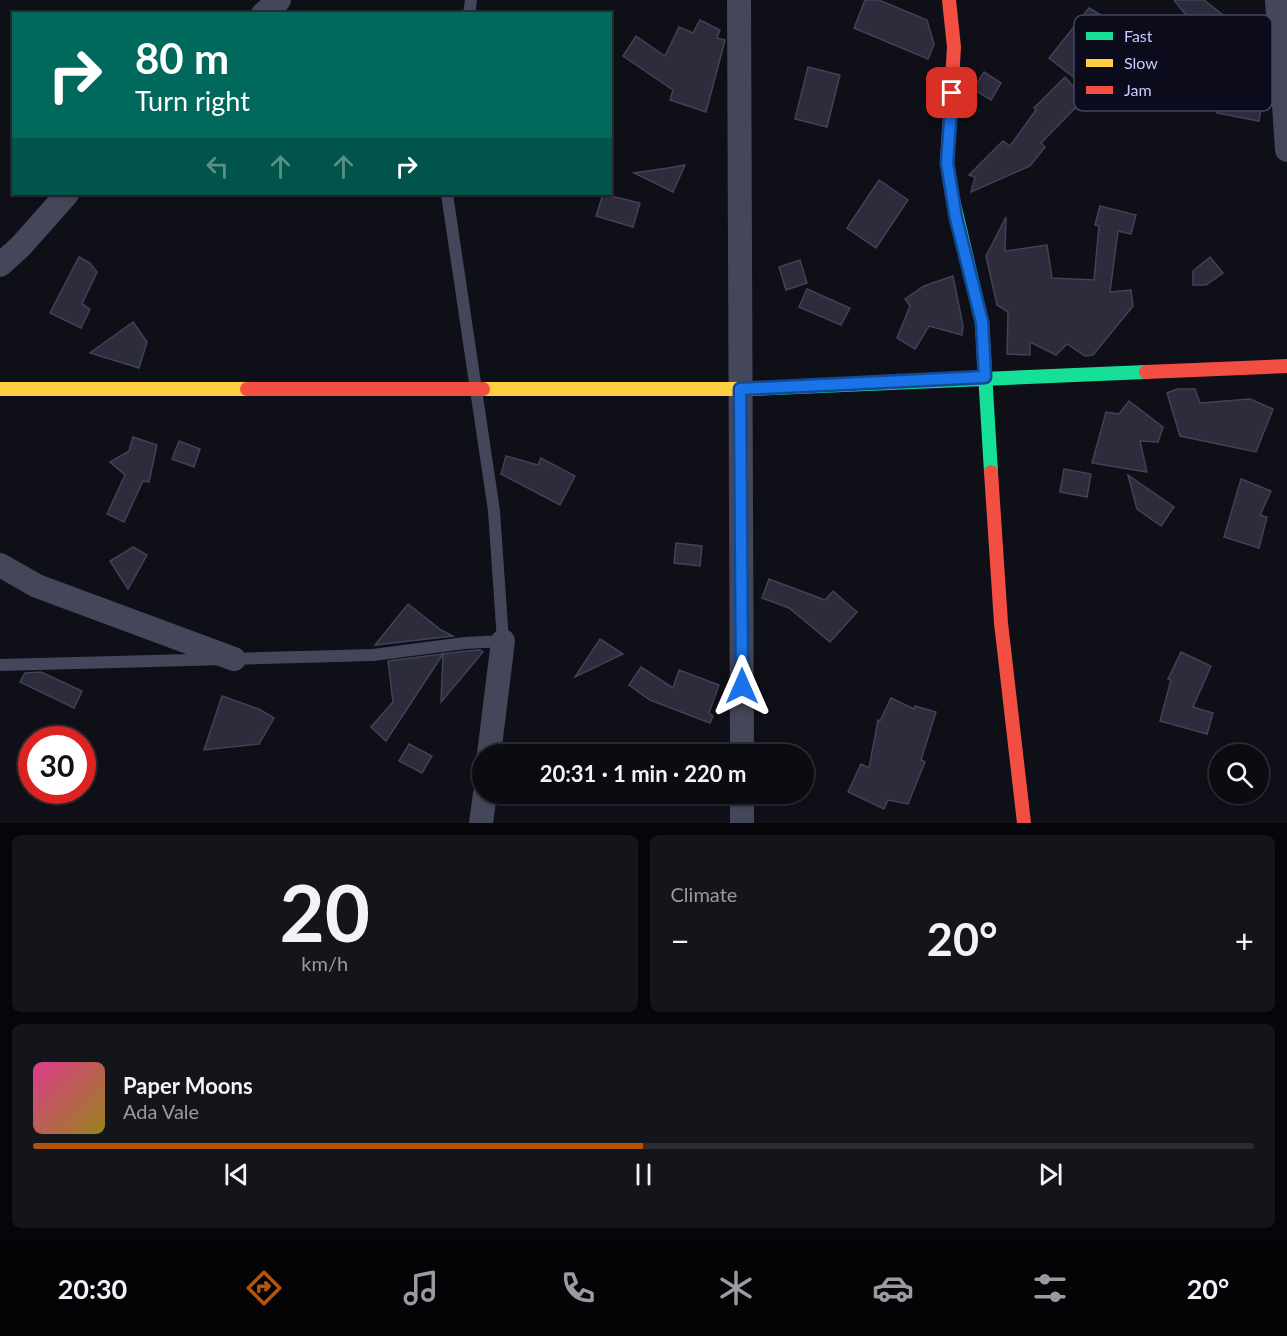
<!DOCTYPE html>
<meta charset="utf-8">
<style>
body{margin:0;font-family:Lato,sans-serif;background:#14141b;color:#f1f3f6;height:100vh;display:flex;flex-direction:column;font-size:22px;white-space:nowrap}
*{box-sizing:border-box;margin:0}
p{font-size:20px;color:#9a9b9f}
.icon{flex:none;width:33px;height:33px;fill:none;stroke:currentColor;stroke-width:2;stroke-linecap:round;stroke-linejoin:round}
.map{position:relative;height:823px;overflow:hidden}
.drawer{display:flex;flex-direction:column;gap:12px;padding:12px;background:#06060a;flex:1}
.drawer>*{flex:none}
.guide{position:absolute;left:12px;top:12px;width:600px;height:183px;border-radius:0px;box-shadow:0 2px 4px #0004,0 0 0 2px #2b2b32;background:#00695c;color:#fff;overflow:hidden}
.buttons{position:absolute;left:1209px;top:744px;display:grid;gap:12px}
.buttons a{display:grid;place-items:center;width:60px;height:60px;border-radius:50%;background:#0b0b12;box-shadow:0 2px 4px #0004,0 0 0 2px #2b2b32;font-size:30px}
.speed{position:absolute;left:18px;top:726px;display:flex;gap:12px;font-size:30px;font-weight:700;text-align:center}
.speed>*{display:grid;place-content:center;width:78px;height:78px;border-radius:50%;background:#0b0b12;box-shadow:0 2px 4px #0004,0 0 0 2px #2b2b32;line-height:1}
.speed .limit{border:9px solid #d22;background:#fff;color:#111}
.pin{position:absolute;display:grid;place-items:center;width:51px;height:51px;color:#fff;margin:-26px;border-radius:12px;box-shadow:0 3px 9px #0006}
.me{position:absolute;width:66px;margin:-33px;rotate:0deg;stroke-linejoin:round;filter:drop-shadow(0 0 4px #0008)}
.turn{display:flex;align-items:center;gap:21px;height:126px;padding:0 24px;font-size:27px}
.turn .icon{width:78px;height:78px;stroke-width:2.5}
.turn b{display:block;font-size:42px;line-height:51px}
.lanes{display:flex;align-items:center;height:57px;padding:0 24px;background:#0003;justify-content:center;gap:30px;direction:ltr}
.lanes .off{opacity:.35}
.big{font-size:45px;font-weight:700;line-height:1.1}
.drawer .card{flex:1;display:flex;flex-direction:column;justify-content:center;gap:9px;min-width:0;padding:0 21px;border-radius:9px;background:#14141b}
.drawer .dial{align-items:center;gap:0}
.dial b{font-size:78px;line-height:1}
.song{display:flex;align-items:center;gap:18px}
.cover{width:72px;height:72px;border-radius:9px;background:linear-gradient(135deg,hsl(330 70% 55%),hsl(50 70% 35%))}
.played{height:6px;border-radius:3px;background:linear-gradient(90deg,#b45309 50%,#2b2b32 50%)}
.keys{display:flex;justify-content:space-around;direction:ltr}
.heat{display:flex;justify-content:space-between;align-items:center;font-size:33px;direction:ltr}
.drawer .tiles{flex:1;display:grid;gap:12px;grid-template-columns:1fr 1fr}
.card:last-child{grid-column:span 2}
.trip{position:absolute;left:472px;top:744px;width:342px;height:60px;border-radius:30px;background:#0b0b12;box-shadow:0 2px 4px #0004,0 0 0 2px #2b2b32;font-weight:700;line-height:60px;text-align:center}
.tabs{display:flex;height:96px;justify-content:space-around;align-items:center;background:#040407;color:#9a9b9f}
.tabs .icon{width:42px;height:42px}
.tabs .active{color:#b45309}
.tabs b{font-size:27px;color:#f1f3f6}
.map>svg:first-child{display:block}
</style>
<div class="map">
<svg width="1287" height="823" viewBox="0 0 1287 823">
<rect width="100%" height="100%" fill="#0f0f18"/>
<!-- building -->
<g fill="#2c2c3c" stroke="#414158" stroke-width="1.5">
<polygon points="865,0 879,0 927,20 934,44 928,59 854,28"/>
<polygon points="1174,0 1204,0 1233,23 1219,41 1234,58 1206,83 1170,48 1162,48 1162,24 1193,24"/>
<polygon points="1089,8 1120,26 1076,79 1049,58"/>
<polygon points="700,20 720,30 717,38 725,40 706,112 670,100 673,90 623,56 636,36 665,56 679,27 693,33"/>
<polygon points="808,67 840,75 827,127 795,119"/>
<polygon points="984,72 1001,83 991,100 973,89"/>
<polygon points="1065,77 1084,99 1041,143 1045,147 1030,166 971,192 975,177 969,175 1003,141 1010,146 1036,110 1034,108"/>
<polygon points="1227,95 1262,101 1259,121 1217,113"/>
<polygon points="685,165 673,192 634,173 668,168"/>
<polygon points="879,180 908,200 876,248 847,228"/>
<polygon points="603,194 640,203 633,227 596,216"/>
<polygon points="1100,206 1136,215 1131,234 1118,231 1110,292 1131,290 1133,306 1093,355 1085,356 1067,344 1056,355 1030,342 1030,355 1007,354 1008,312 997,305 986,256 1006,217 1005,251 1047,245 1052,278 1094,280 1099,226 1095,225"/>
<polygon points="79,257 90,263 97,272 82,304 90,309 81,328 50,313"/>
<polygon points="1210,257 1223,273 1206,285 1193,285 1193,271"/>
<polygon points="800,260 807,283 786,290 779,267"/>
<polygon points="953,276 963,326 962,335 929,326 915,349 897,338 910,306 905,299 924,286"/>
<polygon points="807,289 850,308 841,325 799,307"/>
<polygon points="133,322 147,342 139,368 90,353"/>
<polygon points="1177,389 1195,389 1200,403 1250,399 1273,409 1256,452 1180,436 1167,393"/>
<polygon points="1129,401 1163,427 1158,442 1140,441 1147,472 1092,463 1106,412 1119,414"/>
<polygon points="133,437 157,445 149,482 143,481 124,522 107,514 125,475 110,462 129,451"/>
<polygon points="179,441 200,449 194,467 172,459"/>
<polygon points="506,456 538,465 541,458 575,476 560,505 501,474"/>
<polygon points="1064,469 1091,474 1087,497 1060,492"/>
<polygon points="1128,475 1174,507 1161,526 1137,509"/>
<polygon points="1241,479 1271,491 1260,515 1267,517 1259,548 1224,537"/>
<polygon points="676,543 702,546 700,566 674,563"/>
<polygon points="133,547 147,555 128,589 110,561"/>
<polygon points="769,579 825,600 833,591 857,612 830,642 789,608 762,598"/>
<polygon points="408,604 441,630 453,636 375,645"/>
<polygon points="600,639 623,654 575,677"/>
<polygon points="480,650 483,652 441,702 443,654 386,741 371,727 393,702 388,661 466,651"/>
<polygon points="1181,652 1211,666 1193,707 1213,713 1207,734 1160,721 1171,680 1168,679"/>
<polygon points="641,667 673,688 679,670 719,685 709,713 713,716 710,723 650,700 629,685"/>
<polygon points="41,672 82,691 74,708 20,682 25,673"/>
<polygon points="222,696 259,709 274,718 259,744 204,750"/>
<polygon points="891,698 914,709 915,706 936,712 921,760 925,762 908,804 888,800 884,809 848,792 861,764 869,768 878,720 880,721"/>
<polygon points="409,744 432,756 422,773 399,761"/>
</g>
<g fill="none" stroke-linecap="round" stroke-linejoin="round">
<!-- lane -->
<g stroke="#444659" stroke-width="12">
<polyline points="469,14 471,0"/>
<polyline points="0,665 373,655 465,643 503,641 494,511 447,194"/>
</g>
<!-- street -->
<g stroke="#444659" stroke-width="24">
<polyline points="739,0 742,754"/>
<polyline points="1277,0 1287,150"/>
<polyline points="263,14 279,0"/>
<polyline points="0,265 21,246 67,194"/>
<polyline points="0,565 37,586 234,659"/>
<polyline points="489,754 503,641"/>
<polyline points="742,794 742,823"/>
<polyline points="481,823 485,794"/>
</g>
<!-- fast -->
<g stroke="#16e098" stroke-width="14">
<polyline points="952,195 982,323 991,472"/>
<polyline points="751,389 1146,372"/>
</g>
<!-- slow -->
<g stroke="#ffcf43" stroke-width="14">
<polyline points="0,389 247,389"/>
<polyline points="483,389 751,389"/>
</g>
<!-- jam -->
<g stroke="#f24e42" stroke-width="14">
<polyline points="949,0 954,47 947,163 952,195"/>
<polyline points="1146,372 1287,366"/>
<polyline points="247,389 483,389"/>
<polyline points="991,472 1001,623 1024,823"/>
</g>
</g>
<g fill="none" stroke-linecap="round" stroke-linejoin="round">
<!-- route casing -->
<g stroke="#114b97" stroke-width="15">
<polyline id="route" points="742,686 740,389 985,377 982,322 956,218 947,163 952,93"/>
</g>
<!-- route -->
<use href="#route" stroke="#1a73e8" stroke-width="10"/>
</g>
<!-- legend -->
<rect x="1074" y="15" width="198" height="96" rx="9" fill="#0b0b1c" stroke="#434460" stroke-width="1.5"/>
<rect x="1086" y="32" width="27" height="8" fill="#16e098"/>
<rect x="1086" y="59" width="27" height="8" fill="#ffcf43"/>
<rect x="1086" y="86" width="27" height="8" fill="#f24e42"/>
<g font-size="16" fill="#c7caff">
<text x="1124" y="42">Fast</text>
<text x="1124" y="69">Slow</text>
<text x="1124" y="96">Jam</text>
</g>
</svg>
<div class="buttons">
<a><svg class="icon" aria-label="search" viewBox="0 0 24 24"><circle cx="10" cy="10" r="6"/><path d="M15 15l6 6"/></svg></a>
</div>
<div class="speed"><div class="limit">30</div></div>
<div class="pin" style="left:952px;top:93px;background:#d93025"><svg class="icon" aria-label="arrive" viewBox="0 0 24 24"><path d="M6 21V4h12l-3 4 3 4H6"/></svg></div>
<svg class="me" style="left:742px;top:686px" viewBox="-20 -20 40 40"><path d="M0-17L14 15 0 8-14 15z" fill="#1a73e8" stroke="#fff" stroke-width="4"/></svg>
<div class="trip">20:31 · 1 min · 220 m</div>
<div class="guide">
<div class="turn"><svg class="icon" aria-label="right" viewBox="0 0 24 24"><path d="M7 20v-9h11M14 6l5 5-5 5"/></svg><div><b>80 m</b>Turn right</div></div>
<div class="lanes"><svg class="icon off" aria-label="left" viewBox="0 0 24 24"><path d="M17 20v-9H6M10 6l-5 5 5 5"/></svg><svg class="icon off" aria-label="ahead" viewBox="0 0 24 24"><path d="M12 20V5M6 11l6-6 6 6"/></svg><svg class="icon off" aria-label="ahead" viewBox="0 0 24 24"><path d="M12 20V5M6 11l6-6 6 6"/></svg><svg class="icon" aria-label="right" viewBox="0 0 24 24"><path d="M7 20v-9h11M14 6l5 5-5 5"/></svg></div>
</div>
</div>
<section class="drawer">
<div class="tiles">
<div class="card dial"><b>20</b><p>km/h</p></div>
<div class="card"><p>Climate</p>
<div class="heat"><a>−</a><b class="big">20°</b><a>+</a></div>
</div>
<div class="card">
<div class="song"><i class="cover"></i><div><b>Paper Moons</b><p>Ada Vale</p></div></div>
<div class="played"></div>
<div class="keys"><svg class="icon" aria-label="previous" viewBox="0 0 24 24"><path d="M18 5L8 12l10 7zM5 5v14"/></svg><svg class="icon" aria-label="pause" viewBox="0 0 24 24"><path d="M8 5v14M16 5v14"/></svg><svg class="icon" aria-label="next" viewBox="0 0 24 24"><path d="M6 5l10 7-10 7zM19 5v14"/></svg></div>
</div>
</div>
</section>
<nav class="tabs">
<b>20:30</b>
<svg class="icon active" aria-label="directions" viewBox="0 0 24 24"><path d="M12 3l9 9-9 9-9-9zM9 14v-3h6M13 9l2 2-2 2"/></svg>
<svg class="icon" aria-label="music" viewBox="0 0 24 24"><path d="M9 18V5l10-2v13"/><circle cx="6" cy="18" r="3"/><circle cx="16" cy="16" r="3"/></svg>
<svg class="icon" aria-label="phone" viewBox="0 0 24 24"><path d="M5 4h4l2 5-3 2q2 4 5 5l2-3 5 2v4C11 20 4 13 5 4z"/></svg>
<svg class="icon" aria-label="climate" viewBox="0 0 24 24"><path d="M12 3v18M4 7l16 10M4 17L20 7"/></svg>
<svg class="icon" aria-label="car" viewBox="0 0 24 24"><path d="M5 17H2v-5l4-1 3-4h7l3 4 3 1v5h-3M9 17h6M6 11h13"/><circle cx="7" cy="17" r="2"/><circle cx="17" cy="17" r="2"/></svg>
<svg class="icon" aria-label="filters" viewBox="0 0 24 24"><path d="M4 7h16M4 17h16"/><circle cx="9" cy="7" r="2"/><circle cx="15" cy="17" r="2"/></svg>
<b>20°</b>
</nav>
